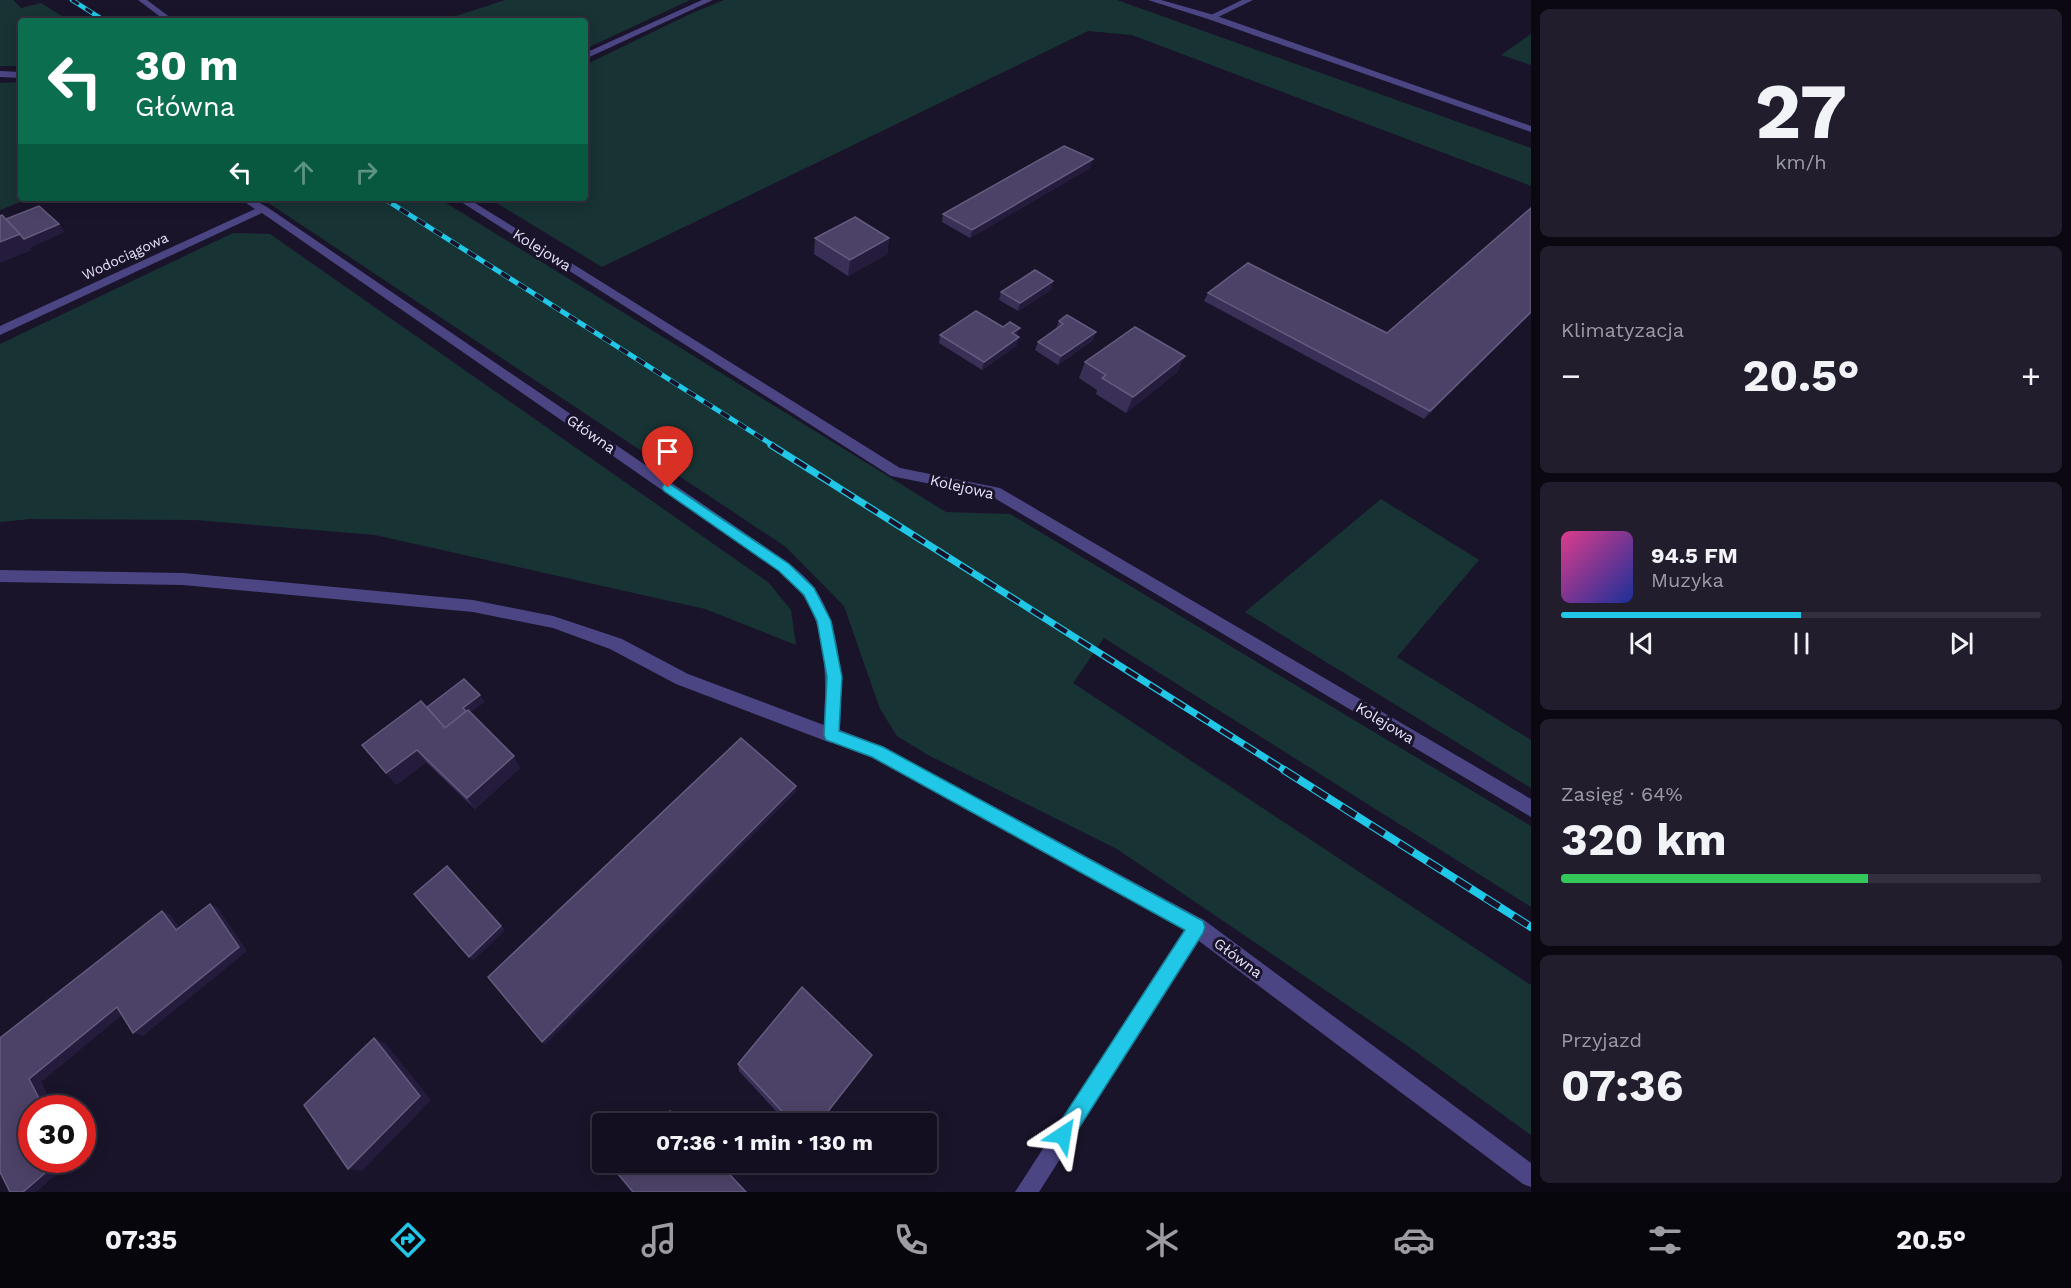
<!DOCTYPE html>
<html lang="pl">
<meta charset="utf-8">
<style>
body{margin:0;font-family:"Work Sans",sans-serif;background:#211d2d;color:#f1f3f6;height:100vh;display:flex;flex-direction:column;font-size:22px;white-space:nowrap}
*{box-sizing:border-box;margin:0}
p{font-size:20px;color:#9d9ca5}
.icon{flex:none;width:33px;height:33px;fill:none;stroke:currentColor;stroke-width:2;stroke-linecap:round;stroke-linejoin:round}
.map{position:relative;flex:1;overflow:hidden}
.details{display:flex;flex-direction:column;gap:9px;padding:9px;background:#0b0812;width:540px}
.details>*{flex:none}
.top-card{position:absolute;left:18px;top:18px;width:570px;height:183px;border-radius:6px;box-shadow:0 3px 15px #0003,0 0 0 2px #332f3e;background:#0b6e4f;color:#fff;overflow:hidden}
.speed{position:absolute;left:18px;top:1095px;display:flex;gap:12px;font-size:30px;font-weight:700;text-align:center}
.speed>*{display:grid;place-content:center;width:78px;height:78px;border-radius:50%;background:#140f20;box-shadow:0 3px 15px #0003,0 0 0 2px #332f3e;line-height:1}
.speed .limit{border:9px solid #d22;background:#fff;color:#111}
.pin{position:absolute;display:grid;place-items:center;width:51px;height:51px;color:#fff;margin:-62px -26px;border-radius:50% 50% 50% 0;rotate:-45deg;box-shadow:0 0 6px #0007}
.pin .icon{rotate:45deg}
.me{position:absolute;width:66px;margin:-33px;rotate:33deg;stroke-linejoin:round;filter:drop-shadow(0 0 4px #0008)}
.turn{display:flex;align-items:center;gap:21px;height:126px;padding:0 18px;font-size:27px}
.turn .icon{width:78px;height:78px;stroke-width:2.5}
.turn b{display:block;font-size:42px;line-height:51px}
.lanes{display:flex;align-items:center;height:57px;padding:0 18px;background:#0003;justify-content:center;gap:30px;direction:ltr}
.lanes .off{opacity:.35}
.big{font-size:45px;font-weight:700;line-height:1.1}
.details .tile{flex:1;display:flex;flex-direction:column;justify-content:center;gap:9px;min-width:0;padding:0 21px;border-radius:9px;background:#211d2d}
.details .dial{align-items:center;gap:0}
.dial b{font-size:78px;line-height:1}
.song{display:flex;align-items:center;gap:18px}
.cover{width:72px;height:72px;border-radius:9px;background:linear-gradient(135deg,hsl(330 70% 55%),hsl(230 70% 35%))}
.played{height:6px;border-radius:3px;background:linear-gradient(90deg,#21c7e7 50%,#332f3e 50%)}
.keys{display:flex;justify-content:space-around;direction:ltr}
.heat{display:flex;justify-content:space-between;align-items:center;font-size:33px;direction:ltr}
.charge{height:9px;border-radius:4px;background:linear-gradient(90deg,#34c759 64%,#332f3e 0)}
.trip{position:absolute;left:592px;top:1113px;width:345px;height:60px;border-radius:6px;background:#140f20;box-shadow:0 3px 15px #0003,0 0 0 2px #332f3e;font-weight:700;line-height:60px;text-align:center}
.tabs{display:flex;height:96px;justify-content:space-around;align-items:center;background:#08060d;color:#9d9ca5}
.tabs .icon{width:42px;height:42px}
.tabs .current{color:#21c7e7}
.tabs b{font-size:27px;color:#f1f3f6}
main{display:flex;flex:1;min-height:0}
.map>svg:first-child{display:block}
</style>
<main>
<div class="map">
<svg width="1531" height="1192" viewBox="0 0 1531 1192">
<rect width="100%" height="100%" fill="#1a142a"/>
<!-- green -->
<g fill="#183334">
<polygon points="0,0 13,0 21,8 41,3 70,21 21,21 21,66 0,66"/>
<polygon points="505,0 690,0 585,49 585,21 441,21"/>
<polygon points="724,0 1117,0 1531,148 1531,186 1132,35 1088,31 602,267 488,198 585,198 585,65 690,14"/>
<polygon points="1531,34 1531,65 1501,55"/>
<polygon points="18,82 21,84 21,198 30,198 0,210 0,83"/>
<polygon points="261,198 438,198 946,512 1010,514 1531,826 1531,907 1104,638 1073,683 1531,985 1531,1135 1412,1049 1117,849 928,755 897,736 880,709 844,606 786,547"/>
<polygon points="233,233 270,234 768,582 791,610 796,645 705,609 375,535 195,520 30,519 0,522 0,344"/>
<polygon points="1381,499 1479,560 1397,657 1531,740 1531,788 1245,612"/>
</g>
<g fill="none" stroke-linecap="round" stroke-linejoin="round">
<!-- service -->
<g fill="#4b4584" fill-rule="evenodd">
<polygon points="138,0 147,0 175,21 166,21"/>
<polygon points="702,0 713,0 585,59 585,53"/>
<polygon points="1148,0 1161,0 1214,15 1531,126 1531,132 1208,19"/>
<polygon points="0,570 183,573 473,600 553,616 622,639 688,674 837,730 839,735 837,740 831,743 676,684 610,649 553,628 473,612 183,585 0,582"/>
</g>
<!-- minor -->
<g fill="#4b4584" fill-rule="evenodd">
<polygon points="1242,0 1253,0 1214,19 1207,17"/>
<polygon points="0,71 21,72 21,78 0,77"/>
<path d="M239 198H251L267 207 789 563C797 570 806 577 813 586 843 627 842 682 840 730L884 747 1204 920 1531 1163V1187L1523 1184 1199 941 1039 1192H1015L1184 930 873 758 825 740 823 735C826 689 830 634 802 594 796 585 787 579 779 571L262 213 0 335V326L255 209Z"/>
<polygon points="455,198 467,198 900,468 1000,488 1531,799 1531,817 991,496 891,476"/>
</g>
<!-- rail-far3 casing -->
<g stroke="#21c7e7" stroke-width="4.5">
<polyline id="rail-far3" points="72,0 105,21"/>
</g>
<!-- rail-far2 casing -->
<g stroke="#21c7e7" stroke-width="5">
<polyline id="rail-far2" points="383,198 774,446"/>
</g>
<!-- rail-far1 casing -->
<g stroke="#21c7e7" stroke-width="7">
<polyline id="rail-far1" points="771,445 1286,771"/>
</g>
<!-- rail casing -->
<g stroke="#21c7e7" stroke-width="8">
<polyline id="rail" points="1284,770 1531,927"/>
</g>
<!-- rail-far3 -->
<use href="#rail-far3" stroke="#1a142a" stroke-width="3" stroke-dasharray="8" stroke-linecap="butt"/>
<!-- rail-far2 -->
<use href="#rail-far2" stroke="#1a142a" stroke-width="4" stroke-dasharray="10" stroke-linecap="butt"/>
<!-- rail-far1 -->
<use href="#rail-far1" stroke="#1a142a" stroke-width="4.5" stroke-dasharray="14" stroke-linecap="butt"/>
<!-- rail -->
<use href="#rail" stroke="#1a142a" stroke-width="6" stroke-dasharray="17" stroke-linecap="butt"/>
</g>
<!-- wall -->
<g fill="#3a2f56">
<polygon points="1093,159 1090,168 970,238 942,222 943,214"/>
<polygon points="1531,208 1531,313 1424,419 1204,301 1208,293 1387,333"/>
<polygon points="815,238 889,238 887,254 848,276 814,254"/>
<polygon points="1053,281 1051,290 1018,311 999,300 1001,292"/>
<polygon points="1059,321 1093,340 1058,365 1035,350 1038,342 1056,329"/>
<polygon points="940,335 1017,336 1019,337 1016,346 982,370 939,343"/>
<polygon points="1185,356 1177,372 1126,413 1096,394 1097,390 1079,378 1085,362"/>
<polygon points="480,695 484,702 470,712 520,768 475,809 426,762 396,785 427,707"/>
<polygon points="872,1055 819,1124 788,1124 739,1071 738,1064"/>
</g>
<!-- shaded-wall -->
<g fill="#251c3d">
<polygon points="1093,159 1090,168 970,238 972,230"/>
<polygon points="59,224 65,232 30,248 32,250 0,263 0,242 20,234"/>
<polygon points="889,238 887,254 848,276 850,260"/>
<polygon points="1053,281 1051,290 1018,311 1020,303"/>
<polygon points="1531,312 1531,313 1424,419 1430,411"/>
<polygon points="1020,328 1017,336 1012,333"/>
<polygon points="1096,332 1093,340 1058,365 1061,356"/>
<polygon points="1019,337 1016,346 982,370 984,362"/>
<polygon points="1185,356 1177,372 1126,413 1133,397"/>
<polygon points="480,695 484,702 467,714 463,708"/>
<polygon points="417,750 426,762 396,785 386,773"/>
<polygon points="514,756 520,768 475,809 467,798"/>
<polygon points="796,786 796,792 545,1045 542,1042"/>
<polygon points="447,866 505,930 473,961 469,957"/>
<polygon points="210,904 218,908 247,951 143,1036 133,1033"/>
<polygon points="162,911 171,915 184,935 176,930"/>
<polygon points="117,1007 128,1010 41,1082 55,1108 44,1108 29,1079"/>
<polygon points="374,1038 386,1044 431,1100 362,1171 348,1169"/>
<polygon points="60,1160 73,1160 36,1192 23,1192"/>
</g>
<!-- building -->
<g fill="#4c4267" stroke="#645b7f" stroke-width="1.5">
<polygon points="1064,146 1093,159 972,230 943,214"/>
<polygon points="39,206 59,224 24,239 6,219"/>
<polygon points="1531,208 1531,312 1430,411 1208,293 1248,263 1387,333"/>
<polygon points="2,215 20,234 0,242 0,216"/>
<polygon points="855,217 889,238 850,260 815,238"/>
<polygon points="1035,270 1053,281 1020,303 1001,292"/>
<polygon points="976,311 1003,327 1010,322 1020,328 1012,333 1019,337 984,362 940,335"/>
<polygon points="1067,315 1096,332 1061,356 1038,342 1063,324 1059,321"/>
<polygon points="1135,327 1185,356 1133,397 1102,378 1106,375 1085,362"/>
<polygon points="464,679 480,695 463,708 466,711 445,728 427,707"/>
<polygon points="421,701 445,728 468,710 514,756 467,798 417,750 386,773 362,745"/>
<polygon points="741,738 796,786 542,1042 488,977"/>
<polygon points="447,866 501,926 469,957 414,894"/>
<polygon points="210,904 239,947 133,1033 117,1007 29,1079 44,1108 32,1108 32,1160 60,1160 23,1192 10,1192 0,1172 0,1038 162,911 176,930"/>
<polygon points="802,987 872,1055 818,1124 794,1124 738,1064"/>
<polygon points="374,1038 420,1096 348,1169 304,1105"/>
<polygon points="670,1111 681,1124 660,1124"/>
<polygon points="628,1162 718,1162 746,1192 633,1192 618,1174"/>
</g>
<!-- route -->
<polygon fill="#21c7e7" stroke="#158196" stroke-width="1.5" points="668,483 789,564 814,588 831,621 842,677 839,731 883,747 1203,921 1205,927 1203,933 1070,1142 1063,1145 1056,1142 1053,1135 1056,1128 1185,930 872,757 826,740 824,735 827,677 817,621 804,595 779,571 664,491 662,488 664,484"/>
<g text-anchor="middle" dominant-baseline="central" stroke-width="6" stroke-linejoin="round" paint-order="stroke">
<!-- far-street labels -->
<g font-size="14" fill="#e6e1fc" stroke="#1a142a">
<text transform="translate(125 256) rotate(-25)">Wodociągowa</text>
</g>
<!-- street labels -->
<g font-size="15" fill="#e6e1fc" stroke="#1a142a">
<text transform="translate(542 250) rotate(32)">Kolejowa</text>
<text transform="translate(591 434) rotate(35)">Główna</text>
<text transform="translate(962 487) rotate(13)">Kolejowa</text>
<text transform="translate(1385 723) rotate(31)">Kolejowa</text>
<text transform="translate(1238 958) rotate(37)">Główna</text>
</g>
</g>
</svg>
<div class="speed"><div class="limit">30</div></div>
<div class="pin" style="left:668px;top:488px;background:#d93025"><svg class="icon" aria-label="arrive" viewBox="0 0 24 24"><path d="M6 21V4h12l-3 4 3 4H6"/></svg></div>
<svg class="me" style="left:1063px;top:1135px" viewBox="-20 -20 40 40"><path d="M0-17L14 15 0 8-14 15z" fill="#21c7e7" stroke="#fff" stroke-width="4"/></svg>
<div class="trip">07:36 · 1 min · 130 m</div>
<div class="top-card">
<div class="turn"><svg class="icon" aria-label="left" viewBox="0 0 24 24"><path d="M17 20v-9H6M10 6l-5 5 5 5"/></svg><div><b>30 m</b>Główna</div></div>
<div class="lanes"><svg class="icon" aria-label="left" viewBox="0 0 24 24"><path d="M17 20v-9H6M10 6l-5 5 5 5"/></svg><svg class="icon off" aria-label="ahead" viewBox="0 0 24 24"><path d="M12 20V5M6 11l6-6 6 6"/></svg><svg class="icon off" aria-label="right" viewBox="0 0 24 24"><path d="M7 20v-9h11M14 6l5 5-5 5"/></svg></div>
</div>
</div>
<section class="details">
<div class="tile dial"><b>27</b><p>km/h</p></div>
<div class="tile"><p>Klimatyzacja</p>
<div class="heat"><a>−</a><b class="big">20.5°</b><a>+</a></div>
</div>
<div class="tile">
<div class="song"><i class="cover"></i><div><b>94.5 FM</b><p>Muzyka</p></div></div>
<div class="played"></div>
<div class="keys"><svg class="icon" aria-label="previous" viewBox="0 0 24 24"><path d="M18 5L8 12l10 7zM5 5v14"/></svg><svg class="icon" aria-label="pause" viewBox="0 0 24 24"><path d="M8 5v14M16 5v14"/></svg><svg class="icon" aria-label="next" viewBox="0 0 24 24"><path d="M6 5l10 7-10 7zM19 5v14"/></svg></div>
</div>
<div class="tile"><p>Zasięg · 64%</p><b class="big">320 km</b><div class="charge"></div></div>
<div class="tile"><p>Przyjazd</p><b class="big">07:36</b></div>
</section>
</main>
<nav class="tabs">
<b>07:35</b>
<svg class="icon current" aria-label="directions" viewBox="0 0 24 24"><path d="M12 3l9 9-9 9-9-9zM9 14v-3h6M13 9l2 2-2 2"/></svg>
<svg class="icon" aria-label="music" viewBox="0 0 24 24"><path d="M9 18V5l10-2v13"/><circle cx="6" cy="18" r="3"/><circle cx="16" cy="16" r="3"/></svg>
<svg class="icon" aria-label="phone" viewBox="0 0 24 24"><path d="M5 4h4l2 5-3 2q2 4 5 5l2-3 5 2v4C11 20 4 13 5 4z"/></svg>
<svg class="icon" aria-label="climate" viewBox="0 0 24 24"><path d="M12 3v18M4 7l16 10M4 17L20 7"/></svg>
<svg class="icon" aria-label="car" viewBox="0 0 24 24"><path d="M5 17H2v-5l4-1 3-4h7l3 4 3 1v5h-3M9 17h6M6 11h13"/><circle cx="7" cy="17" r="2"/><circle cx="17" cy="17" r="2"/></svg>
<svg class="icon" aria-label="filters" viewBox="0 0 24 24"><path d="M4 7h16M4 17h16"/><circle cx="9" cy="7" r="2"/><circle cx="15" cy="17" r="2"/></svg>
<b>20.5°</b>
</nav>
